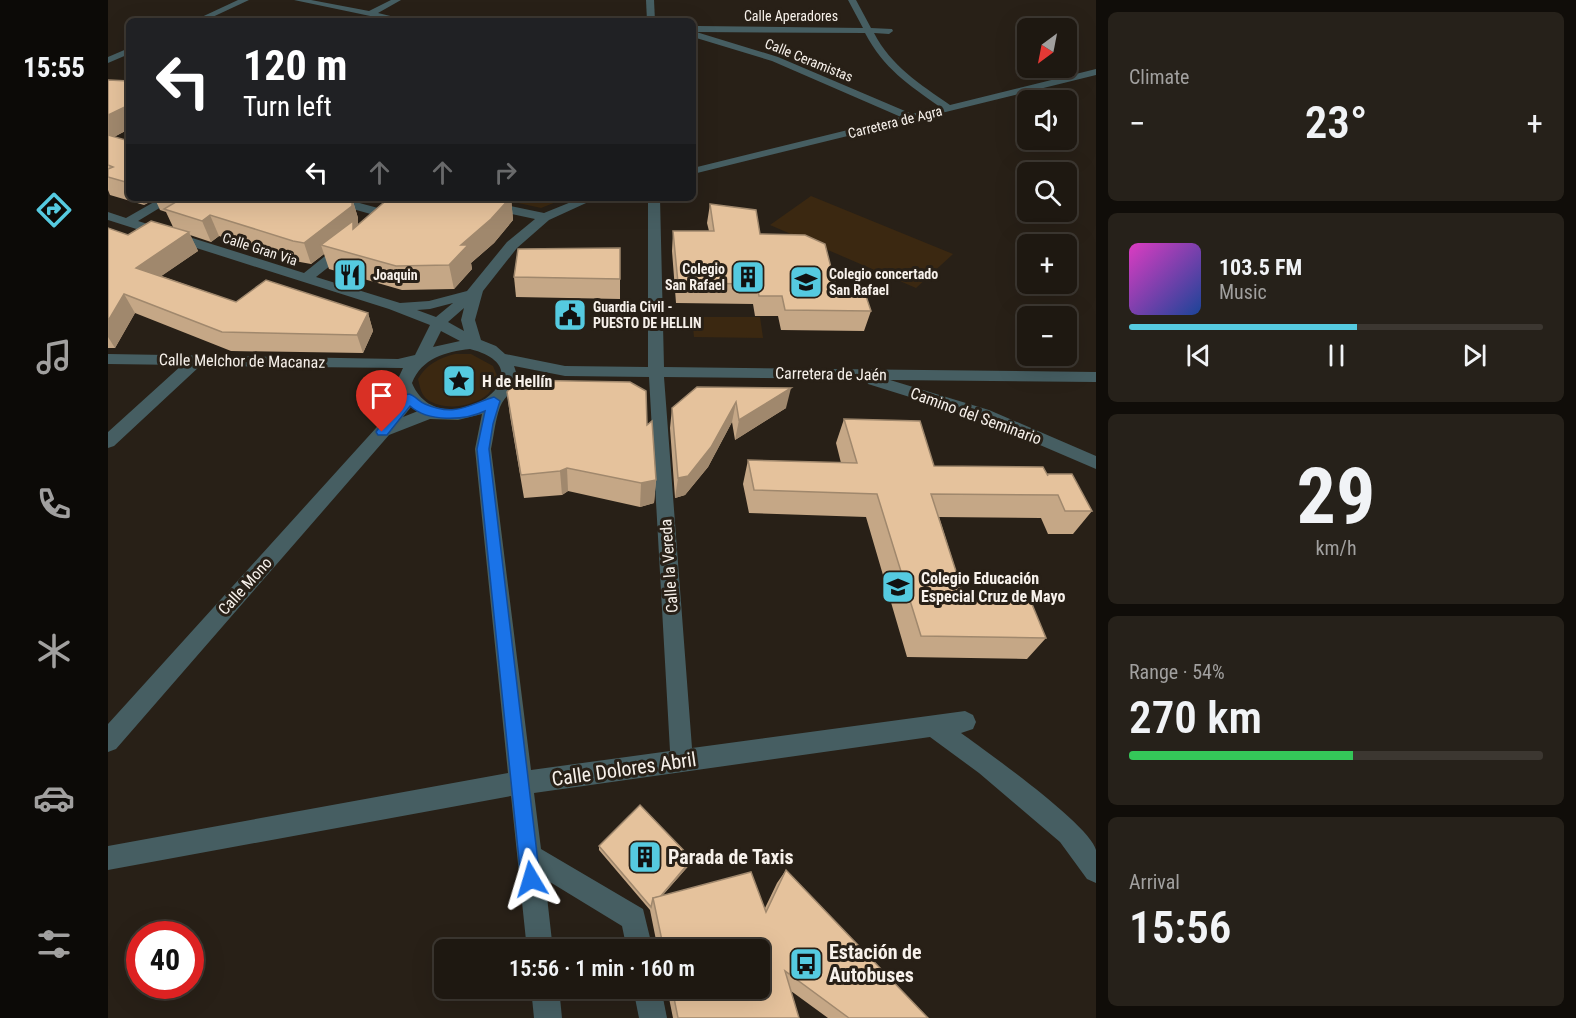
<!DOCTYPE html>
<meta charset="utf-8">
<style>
body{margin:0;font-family:"Roboto Condensed",sans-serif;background:#26211a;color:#f1f3f6;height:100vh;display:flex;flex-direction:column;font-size:22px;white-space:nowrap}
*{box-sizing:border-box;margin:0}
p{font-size:20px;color:#a1a09f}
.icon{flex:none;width:33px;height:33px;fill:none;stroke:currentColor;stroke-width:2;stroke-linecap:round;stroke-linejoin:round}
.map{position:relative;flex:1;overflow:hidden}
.details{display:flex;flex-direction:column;gap:12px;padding:12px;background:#100d09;width:480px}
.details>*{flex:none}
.top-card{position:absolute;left:18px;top:18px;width:570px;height:183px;border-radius:9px;box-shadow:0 6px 24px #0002,0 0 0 2px #3c3731;background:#202124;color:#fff;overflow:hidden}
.needle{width:39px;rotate:212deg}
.buttons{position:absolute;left:909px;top:18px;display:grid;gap:12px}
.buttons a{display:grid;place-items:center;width:60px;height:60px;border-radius:9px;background:#1e1811;box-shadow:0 6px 24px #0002,0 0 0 2px #3c3731;font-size:30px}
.speed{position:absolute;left:18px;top:921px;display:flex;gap:12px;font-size:30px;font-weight:700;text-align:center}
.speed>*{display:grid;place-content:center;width:78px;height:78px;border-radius:50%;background:#1e1811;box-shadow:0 6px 24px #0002,0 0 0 2px #3c3731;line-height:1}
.speed .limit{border:9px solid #d22;background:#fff;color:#111}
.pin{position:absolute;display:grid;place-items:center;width:51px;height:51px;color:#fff;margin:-62px -26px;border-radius:50% 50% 50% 0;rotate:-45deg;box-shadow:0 0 6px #0007}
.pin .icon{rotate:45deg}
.me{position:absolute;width:66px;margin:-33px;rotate:353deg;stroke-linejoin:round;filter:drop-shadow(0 0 4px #0008)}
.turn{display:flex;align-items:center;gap:21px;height:126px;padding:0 18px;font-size:27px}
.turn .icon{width:78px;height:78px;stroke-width:2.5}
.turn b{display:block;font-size:42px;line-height:51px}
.lanes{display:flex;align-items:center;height:57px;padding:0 18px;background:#0003;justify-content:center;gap:30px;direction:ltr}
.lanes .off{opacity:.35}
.big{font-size:45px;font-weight:600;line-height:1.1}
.details .card{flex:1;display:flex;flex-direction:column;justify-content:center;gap:9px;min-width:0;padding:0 21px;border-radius:9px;background:#26211a}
.details .dial{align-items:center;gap:0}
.dial b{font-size:78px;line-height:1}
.song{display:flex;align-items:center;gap:18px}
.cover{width:72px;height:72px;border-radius:9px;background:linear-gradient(135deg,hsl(310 70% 55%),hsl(220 70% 35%))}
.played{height:6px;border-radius:3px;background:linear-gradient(90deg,#55cae0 55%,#3c3731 55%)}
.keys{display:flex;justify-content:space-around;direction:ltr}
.heat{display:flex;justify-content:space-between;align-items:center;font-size:33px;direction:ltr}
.charge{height:9px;border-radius:4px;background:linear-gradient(90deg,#34c759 54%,#3c3731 0)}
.trip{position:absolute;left:326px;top:939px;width:336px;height:60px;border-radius:9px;background:#1e1811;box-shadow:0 6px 24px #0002,0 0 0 2px #3c3731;font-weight:600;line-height:60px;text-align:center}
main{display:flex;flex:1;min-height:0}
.menu{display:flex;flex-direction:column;width:108px;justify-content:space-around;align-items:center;background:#0c0a07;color:#a1a09f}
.menu .icon{width:42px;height:42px}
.menu .current{color:#55cae0}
.menu b{font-size:27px;color:#f1f3f6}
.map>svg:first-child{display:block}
</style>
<main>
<nav class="menu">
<b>15:55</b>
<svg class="icon current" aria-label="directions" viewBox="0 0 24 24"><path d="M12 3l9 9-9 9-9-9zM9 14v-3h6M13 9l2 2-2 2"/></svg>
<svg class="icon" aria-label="music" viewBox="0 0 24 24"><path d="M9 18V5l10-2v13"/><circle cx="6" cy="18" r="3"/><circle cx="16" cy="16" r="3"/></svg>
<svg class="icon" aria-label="phone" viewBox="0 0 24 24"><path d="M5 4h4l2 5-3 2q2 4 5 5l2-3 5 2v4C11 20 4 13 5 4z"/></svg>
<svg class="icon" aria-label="climate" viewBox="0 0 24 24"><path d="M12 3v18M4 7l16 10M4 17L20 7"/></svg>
<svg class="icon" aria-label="car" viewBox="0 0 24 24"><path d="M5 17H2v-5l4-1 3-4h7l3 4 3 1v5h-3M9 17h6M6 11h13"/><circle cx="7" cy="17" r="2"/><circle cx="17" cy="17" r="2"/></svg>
<svg class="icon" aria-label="filters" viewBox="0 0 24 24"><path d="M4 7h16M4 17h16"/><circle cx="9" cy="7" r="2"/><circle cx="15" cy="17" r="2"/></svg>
</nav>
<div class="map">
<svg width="988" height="1018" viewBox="0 0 988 1018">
<rect width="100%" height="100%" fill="#282017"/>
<!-- green -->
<g fill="#3b2811">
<polygon points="703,196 845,254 808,288 662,225"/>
<polygon points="387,198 458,198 433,208"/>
<polygon points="584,317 652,317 655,338 586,337"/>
<path d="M347 354H363L385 366 390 378C387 383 384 390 380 394 366 407 336 411 320 400 313 395 312 387 310 379 319 364 331 358 347 354Z"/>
</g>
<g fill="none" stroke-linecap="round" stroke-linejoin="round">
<!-- minor -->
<g fill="#465e62" fill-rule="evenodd">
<polygon points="130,0 141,0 96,21 85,21"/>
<polygon points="186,0 203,0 261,11 283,0 293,0 270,13 303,21 286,21"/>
<polygon points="538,0 546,0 547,21 539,21"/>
<path d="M740 0H748L763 28 784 29 785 31 781 34 766 33C783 66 812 84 842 105L988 69V75L585 174V168L793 117 664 61 585 37V31L670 57 804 114 832 107C800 84 776 69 757 33L590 32 586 29 590 26 755 28Z"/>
<polygon points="21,48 21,54 0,63 0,57"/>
<path d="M53 198H68L30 221 196 273 232 244H242L243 247 242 250 208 277 292 303 321 301 359 291 399 242 427 219 346 202 340 198H363L436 213 473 198H489L441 220 409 248 375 291 367 320 373 340 388 346 397 354 457 366 540 367V198H552L556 367 988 372V382L782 380 881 410 988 456V469L869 418 760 384 758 379 556 377 584 748 857 711 865 715 868 722 865 729 853 733C878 751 982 825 988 850 988 860 988 873 988 883L979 879 952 842 871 773 822 737 426 793 433 849 535 909 545 950H519L514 926 437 879 445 950H419L403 796 0 870V846L400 773 367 449 374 414 350 420 322 419 281 435 8 749 0 752V724L268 428 293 397 288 383 295 368 92 366 6 446 0 448V432L74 365 0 364V354L290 359 307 355 322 325 281 309 0 220V212L18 218ZM345 303 328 317 309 310 322 309ZM356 308 353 320 356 331 340 322ZM333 331 352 341 325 347ZM362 349C449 371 332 450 304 383 314 358 337 352 362 349ZM406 366 457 376 541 377 562 751 423 770 383 449C386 435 387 421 392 407 398 391 415 389 406 366ZM303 407 310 411 295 417Z"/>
<polygon points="214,198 233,198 281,211 283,214 277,218 216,201"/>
<polygon points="423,988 451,988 454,1018 426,1018"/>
<polygon points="525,988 553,988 559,1018 531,1018"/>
</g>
</g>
<!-- wall -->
<g fill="#c5a786">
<polygon points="0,80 21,81 21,129 6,137 21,141 21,198 244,198 250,218 250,225 281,198 403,198 405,220 386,243 363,263 364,269 346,289 294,290 221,269 216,254 203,264 192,262 111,236 103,242 82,235 90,251 53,276 128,302 260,313 265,331 255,353 123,351 27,313 7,348 0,348 0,228 20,235 65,227 58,212 52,210 47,199 36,205 2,195 0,190"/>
<polygon points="602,204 652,234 763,311 756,331 673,330 670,316 647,316 645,304 568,303 564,251 565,231 601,231 599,223"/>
<polygon points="406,277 512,279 512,299 408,297"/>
<polygon points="589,387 678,408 627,440 624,422 600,467 577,495 567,498 562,428 564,408"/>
<polygon points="399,392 539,425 548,480 546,503 532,507 460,491 454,495 416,498 402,416"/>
<polygon points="736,419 826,466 939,474 984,511 965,534 940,534 933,518 831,517 856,596 938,638 919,659 799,657 758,517 641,513 635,484 640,460 733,463 728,443"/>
<polygon points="491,846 583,863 554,896 657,908 669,883 678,870 820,1018 720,1018 683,991 691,1018 565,1018 559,988 651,988 651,950 550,950 542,910 491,850"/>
</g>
<!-- shaded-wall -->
<g fill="#a0886d">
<polygon points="21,105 21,129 0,140 0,115"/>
<polygon points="32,198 46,198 47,199 36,205"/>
<polygon points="244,198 250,218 250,226 213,245 216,254 203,264 196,243"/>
<polygon points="402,198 403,198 405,220 386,243 363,263 364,269 346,289 341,265 353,245"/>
<polygon points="102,215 111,236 103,242 94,221"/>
<polygon points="81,232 90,251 39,286 28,268"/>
<polygon points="16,294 27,313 7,348 0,337 0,321"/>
<polygon points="260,313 265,331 255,353 249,335"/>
<polygon points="683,388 678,408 627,440 631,420"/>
<polygon points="628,402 624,422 600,467 577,495 567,498 570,478"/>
<polygon points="459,468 460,491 454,495 452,471"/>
<polygon points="548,480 546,503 532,507 533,483"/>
<polygon points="584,859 583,863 546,905 546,903"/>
</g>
<!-- building -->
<g fill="#e5c29c" stroke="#a0886d" stroke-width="1.5">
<polygon points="0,80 21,81 21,105 0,115"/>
<polygon points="0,135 21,141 21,183 0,177 0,169 5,167 0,165"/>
<polygon points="70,198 244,198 244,206 196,243 185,241 102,215 94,221 56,209 73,199"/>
<polygon points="281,198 402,198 383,219 353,245 360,245 341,265 288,266 213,245 245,221 245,229"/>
<polygon points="602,204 648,210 652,234 697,235 717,244 728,287 746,287 757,293 763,311 677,310 674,296 651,296 649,284 570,283 565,231 606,231"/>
<polygon points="43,221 81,232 28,268 128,302 158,280 260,313 249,335 114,332 16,294 0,321 0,228 20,235"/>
<polygon points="512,248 512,279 406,277 410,249"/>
<polygon points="409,380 522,382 538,391 539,425 544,421 548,480 533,483 459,468 452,471 413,475 399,392"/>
<polygon points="589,387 683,388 631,420 628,402 603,447 580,476 570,478 564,408"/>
<polygon points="736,419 812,421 826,466 935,467 940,476 939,474 964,474 984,511 957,511 950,495 823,494 856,596 921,597 938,638 813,636 769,494 646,490 640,460 749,463"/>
<polygon points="532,805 584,859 552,897 545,898 543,907 491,846"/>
<polygon points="678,870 820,1018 741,1018 677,971 691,1018 570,1018 564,988 651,988 651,950 556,950 545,898 643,872 658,912"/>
</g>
<!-- route -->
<path fill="#1a73e8" stroke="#114b97" stroke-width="1.5" d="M301 394C308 396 311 402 317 404 347 417 360 405 386 397L392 401 385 424 381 449 432 879 430 885 423 888 416 885 413 879 369 449 377 411C356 421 320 422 302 406L279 435H270L268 432 270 429 297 395Z"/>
<!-- icons -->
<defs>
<g id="restaurant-square" transform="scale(1.725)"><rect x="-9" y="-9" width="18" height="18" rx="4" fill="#55cae0" stroke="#282017"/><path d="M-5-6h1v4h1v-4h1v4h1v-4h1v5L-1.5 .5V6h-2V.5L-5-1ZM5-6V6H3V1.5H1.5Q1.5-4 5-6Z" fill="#111"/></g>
<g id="building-square" transform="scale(1.725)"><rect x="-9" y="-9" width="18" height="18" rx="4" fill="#55cae0" stroke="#282017"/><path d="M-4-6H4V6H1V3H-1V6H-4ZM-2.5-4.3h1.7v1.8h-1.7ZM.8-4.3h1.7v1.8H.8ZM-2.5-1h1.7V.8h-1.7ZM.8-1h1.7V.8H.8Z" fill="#111"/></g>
<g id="school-square" transform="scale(1.725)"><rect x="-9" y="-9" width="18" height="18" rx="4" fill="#55cae0" stroke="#282017"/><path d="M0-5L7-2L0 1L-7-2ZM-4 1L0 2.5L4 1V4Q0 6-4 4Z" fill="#111"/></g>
<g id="civic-square" transform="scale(1.725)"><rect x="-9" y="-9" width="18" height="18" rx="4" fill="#55cae0" stroke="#282017"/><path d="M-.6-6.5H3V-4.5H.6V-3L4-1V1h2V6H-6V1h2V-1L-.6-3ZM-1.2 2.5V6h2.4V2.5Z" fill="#111"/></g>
<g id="sight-square" transform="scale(1.725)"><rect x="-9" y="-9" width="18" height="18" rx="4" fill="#55cae0" stroke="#282017"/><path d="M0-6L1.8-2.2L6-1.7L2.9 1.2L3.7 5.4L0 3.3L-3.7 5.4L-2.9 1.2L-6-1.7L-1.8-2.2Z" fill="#111"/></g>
<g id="bus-square" transform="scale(1.725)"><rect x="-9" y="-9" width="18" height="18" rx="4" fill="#55cae0" stroke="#282017"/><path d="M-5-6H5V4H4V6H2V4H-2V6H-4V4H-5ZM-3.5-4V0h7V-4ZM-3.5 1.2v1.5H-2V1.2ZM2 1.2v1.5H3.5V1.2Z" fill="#111"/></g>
</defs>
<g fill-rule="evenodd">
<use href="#restaurant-square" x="242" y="275"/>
<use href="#building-square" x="640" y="277"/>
<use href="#school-square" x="698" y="282"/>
<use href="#civic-square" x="462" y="315"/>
<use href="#sight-square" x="351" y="381"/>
<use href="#school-square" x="790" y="587"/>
<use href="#building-square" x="537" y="857"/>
<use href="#bus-square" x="698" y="964"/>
</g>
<g text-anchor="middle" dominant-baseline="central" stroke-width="6" stroke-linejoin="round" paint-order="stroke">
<!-- far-street labels -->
<g font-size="14" fill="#f7f1eb" stroke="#282017">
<text x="683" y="16">Calle Aperadores</text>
<text transform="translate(701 60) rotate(22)">Calle Ceramistas</text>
<text transform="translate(787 122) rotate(-14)">Carretera de Agra</text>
<text transform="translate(152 249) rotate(18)">Calle Gran Via</text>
</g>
<!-- far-poi labels -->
<g font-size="14" font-weight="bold" fill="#f7f1eb" stroke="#282017" text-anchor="start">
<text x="617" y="269" text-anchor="end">Colegio<tspan x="617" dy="16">San Rafael</tspan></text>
<text x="721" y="274">Colegio concertado<tspan x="721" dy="16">San Rafael</tspan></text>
<text x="265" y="275">Joaquin</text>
<text x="485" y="307">Guardia Civil -<tspan x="485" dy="16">PUESTO DE HELLIN</tspan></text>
</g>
<!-- street labels -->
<g font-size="16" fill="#f7f1eb" stroke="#282017">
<text transform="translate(134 361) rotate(1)">Calle Melchor de Macanaz</text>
<text transform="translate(723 374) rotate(1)">Carretera de Jaén</text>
<text transform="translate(868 416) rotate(20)">Camino del Seminario</text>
<text transform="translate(561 566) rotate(-94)">Calle la Vereda</text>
<text transform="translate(137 586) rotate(-48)">Calle Mono</text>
</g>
<!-- poi labels -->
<g font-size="16" font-weight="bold" fill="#f7f1eb" stroke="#282017" text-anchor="start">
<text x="374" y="381">H de Hellín</text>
<text x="813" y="578">Colegio Educación<tspan x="813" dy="18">Especial Cruz de Mayo</tspan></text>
</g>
<!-- near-street labels -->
<g font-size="20" fill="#f7f1eb" stroke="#282017">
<text transform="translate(516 769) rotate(-8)">Calle Dolores Abril</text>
</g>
<!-- near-poi labels -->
<g font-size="20" font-weight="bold" fill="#f7f1eb" stroke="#282017" text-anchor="start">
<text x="560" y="857">Parada de Taxis</text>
<text x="721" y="952">Estación de<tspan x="721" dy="23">Autobuses</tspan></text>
</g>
</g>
</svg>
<div class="buttons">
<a><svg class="needle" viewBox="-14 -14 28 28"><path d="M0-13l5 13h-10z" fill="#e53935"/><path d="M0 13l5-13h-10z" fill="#a1a09f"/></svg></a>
<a><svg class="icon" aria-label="sound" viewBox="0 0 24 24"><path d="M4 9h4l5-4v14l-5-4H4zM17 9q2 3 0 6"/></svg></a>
<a><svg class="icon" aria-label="search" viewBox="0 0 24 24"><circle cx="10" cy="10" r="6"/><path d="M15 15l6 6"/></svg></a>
<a>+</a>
<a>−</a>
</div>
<div class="speed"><div class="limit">40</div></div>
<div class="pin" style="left:274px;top:432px;background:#d93025"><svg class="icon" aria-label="arrive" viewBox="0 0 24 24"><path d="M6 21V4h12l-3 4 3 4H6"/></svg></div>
<svg class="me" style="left:423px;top:879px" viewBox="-20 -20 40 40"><path d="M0-17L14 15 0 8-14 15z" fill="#1a73e8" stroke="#fff" stroke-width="4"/></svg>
<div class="trip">15:56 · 1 min · 160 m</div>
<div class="top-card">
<div class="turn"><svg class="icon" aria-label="left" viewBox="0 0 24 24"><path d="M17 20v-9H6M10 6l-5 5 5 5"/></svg><div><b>120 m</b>Turn left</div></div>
<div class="lanes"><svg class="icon" aria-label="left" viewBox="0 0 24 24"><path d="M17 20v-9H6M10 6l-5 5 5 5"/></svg><svg class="icon off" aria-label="ahead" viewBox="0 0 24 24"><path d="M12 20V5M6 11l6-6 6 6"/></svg><svg class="icon off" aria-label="ahead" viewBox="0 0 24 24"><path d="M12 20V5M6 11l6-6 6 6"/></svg><svg class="icon off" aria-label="right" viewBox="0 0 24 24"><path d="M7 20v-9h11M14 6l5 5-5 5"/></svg></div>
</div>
</div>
<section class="details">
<div class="card"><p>Climate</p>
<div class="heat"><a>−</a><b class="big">23°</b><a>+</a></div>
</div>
<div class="card">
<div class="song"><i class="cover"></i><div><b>103.5 FM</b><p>Music</p></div></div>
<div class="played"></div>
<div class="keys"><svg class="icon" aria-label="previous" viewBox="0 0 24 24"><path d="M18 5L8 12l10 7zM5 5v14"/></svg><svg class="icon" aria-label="pause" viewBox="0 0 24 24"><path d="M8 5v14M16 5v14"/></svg><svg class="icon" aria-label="next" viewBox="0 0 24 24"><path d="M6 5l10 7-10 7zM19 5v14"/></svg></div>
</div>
<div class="card dial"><b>29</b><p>km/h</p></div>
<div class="card"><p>Range · 54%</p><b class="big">270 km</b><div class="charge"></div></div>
<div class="card"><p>Arrival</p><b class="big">15:56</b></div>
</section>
</main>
